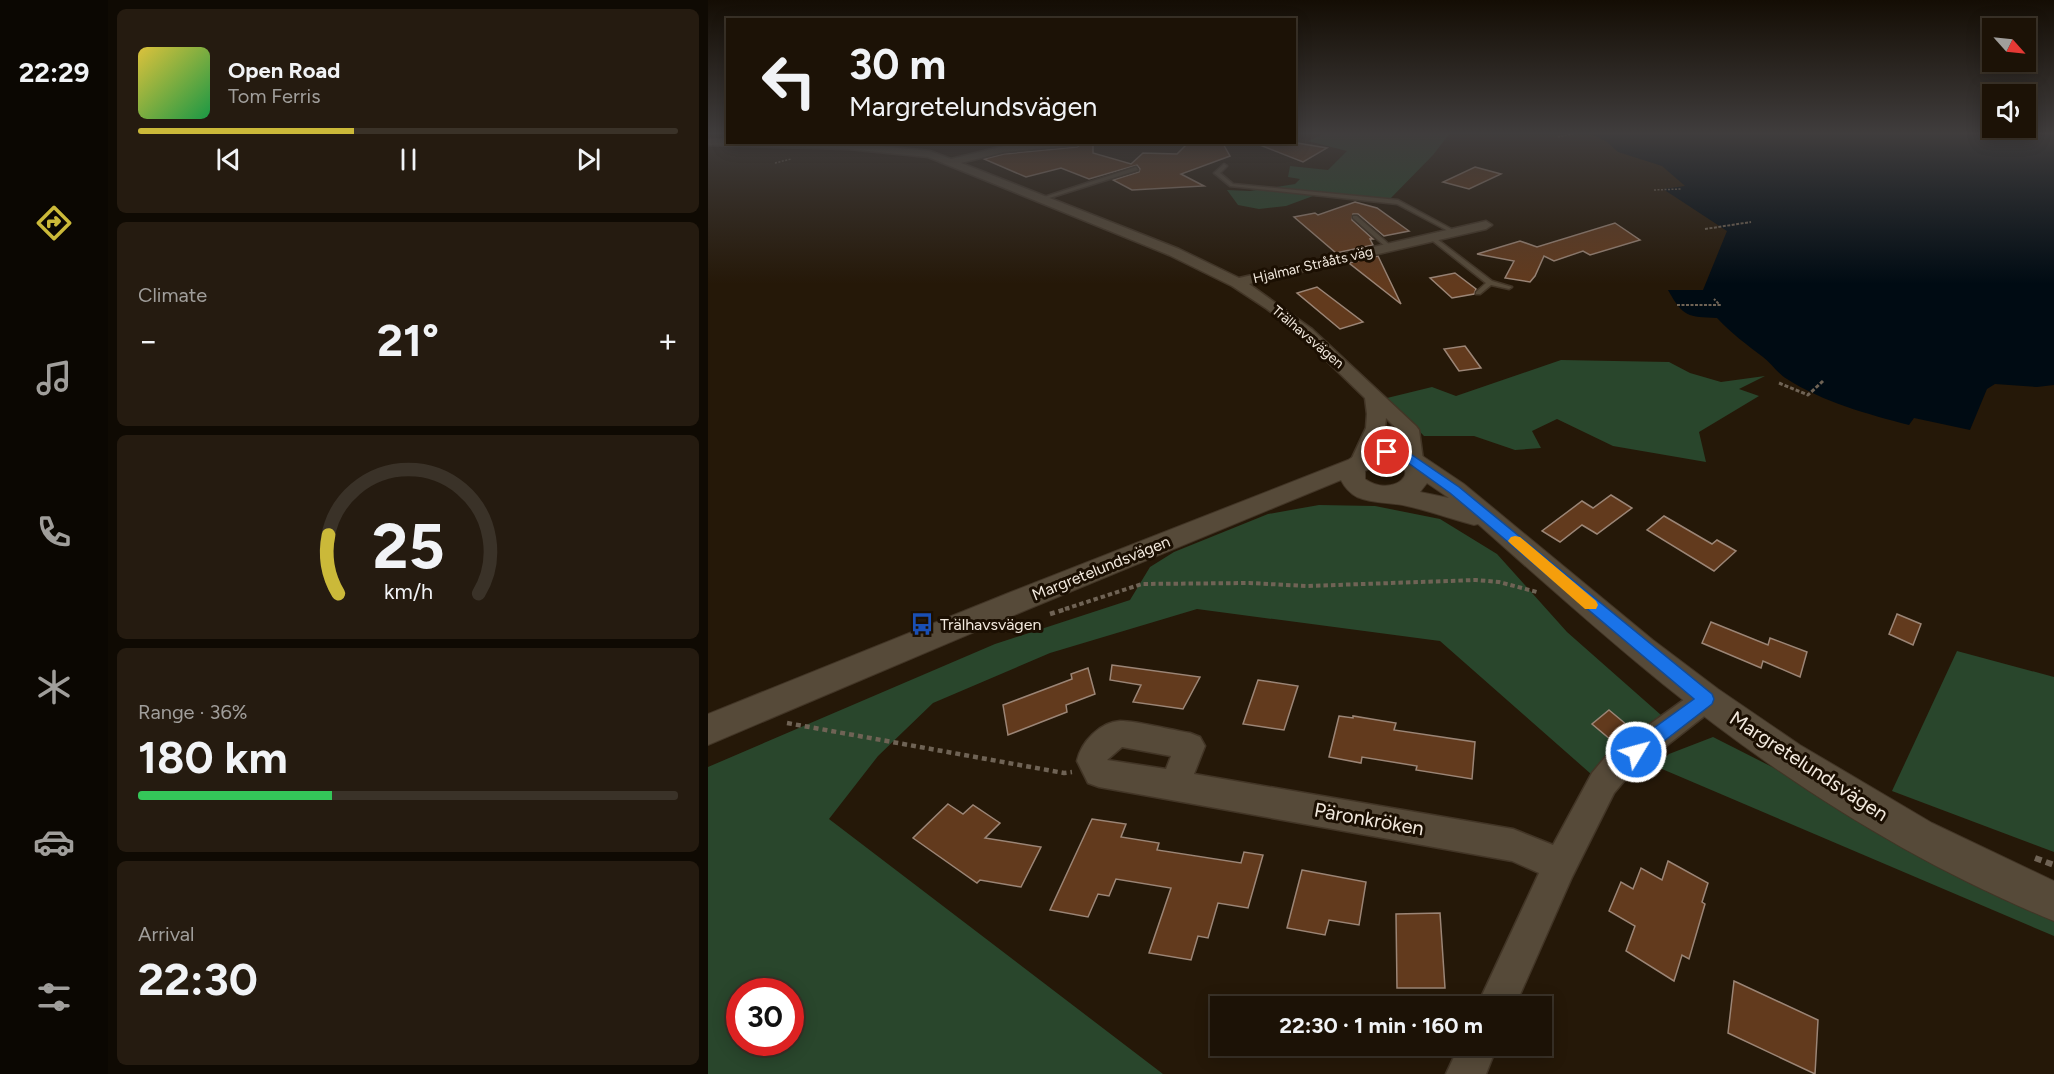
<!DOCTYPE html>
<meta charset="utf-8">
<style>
body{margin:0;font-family:Figtree,sans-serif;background:#251b10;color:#f1f3f6;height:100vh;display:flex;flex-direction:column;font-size:22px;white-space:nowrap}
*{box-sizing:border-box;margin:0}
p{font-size:20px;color:#a09e9b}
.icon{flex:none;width:33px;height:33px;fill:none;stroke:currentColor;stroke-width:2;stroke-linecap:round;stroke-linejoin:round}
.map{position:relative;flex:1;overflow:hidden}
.sheet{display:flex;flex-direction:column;gap:9px;padding:9px;background:#0f0a03;width:600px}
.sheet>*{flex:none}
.banner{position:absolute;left:18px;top:18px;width:570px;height:126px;border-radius:0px;box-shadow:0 3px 15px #0003,0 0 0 2px #3a3228;background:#1c1206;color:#f1f3f6;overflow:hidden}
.needle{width:39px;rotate:117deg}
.buttons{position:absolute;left:1274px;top:18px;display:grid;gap:12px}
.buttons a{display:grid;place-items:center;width:54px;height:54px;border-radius:0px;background:#1c1206;box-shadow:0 3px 15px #0003,0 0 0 2px #3a3228;font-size:30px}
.speed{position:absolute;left:18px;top:978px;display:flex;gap:12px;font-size:30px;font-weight:700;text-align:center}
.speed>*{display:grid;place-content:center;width:78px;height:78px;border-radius:50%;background:#1c1206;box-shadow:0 3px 15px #0003,0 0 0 2px #3a3228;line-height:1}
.speed .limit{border:9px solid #d22;background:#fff;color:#111}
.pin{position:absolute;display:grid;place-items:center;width:51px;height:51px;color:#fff;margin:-26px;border:3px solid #fff;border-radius:50%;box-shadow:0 2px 6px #0007}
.me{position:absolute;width:66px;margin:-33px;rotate:53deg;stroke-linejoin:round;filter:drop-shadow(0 0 4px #0008)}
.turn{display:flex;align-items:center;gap:21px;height:126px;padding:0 24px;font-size:27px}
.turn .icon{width:78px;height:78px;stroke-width:2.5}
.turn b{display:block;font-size:42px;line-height:51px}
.big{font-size:45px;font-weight:700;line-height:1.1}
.sheet .card{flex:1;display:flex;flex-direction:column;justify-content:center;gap:9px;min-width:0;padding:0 21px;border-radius:9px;background:#251b10}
.sheet .dial{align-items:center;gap:0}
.dial svg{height:156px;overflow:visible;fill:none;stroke:#3a3228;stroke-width:7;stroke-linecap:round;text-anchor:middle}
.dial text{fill:#f1f3f6;stroke:none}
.song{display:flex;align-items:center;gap:18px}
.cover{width:72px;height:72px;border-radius:9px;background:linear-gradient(135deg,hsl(50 70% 55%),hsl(140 70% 35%))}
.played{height:6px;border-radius:3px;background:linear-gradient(90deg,#cbb939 40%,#3a3228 40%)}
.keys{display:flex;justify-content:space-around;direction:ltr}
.heat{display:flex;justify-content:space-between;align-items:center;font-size:33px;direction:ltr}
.charge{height:9px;border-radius:4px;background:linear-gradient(90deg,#34c759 36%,#3a3228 0)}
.trip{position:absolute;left:502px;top:996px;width:342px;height:60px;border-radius:0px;background:#1c1206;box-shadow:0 3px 15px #0003,0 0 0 2px #3a3228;font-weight:700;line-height:60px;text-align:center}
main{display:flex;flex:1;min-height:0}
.dock{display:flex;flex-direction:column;width:108px;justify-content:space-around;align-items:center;background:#0b0702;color:#a09e9b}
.dock .icon{width:42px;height:42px}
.dock .on{color:#cbb939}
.dock b{font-size:27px;color:#f1f3f6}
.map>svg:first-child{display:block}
</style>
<main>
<nav class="dock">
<b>22:29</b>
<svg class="icon on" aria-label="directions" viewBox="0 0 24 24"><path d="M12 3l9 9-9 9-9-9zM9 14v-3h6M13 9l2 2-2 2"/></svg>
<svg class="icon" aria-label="music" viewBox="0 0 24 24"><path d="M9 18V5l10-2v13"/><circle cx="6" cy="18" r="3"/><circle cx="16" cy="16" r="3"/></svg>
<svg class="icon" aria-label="phone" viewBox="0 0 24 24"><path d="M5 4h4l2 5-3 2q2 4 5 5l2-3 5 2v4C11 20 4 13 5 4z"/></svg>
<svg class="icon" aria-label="climate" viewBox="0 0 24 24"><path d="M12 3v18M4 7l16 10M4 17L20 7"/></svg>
<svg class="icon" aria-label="car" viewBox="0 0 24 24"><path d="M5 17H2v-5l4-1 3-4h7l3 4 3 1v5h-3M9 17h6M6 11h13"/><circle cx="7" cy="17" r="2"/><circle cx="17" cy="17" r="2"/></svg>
<svg class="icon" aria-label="filters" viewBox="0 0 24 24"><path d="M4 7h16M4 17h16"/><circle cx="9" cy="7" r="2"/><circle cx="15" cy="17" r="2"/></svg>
</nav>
<section class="sheet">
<div class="card">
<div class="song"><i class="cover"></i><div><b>Open Road</b><p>Tom Ferris</p></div></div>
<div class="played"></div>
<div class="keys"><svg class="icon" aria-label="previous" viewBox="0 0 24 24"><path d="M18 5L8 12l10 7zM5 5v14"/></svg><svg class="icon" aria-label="pause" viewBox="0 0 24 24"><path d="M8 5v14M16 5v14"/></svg><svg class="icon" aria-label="next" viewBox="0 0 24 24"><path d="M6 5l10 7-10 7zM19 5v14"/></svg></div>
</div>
<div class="card"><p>Climate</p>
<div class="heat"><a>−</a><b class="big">21°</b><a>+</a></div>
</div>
<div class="card dial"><svg viewBox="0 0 100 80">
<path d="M14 69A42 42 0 1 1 86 69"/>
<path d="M14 69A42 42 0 0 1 9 39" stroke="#cbb939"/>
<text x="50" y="56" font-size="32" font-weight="700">25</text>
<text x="50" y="72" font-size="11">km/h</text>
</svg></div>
<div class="card"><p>Range · 36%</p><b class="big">180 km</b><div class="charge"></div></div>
<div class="card"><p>Arrival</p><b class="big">22:30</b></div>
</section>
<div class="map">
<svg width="1346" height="1074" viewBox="0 0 1346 1074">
<rect width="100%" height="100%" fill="#251808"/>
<!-- green -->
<g fill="#29462c" fill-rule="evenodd">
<polygon points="618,133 742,133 725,155 680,201 605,196 578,206 551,209 530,205 519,190 542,191 587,184 592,179 580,177 582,166 620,170 639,151 600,141"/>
<polygon points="853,360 961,362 982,373 1013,382 1057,376 1031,389 1051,396 991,432 998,462 905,446 849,419 824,431 833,448 807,450 766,436 716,436 679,398 724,387 748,396"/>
<path d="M611 505 667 506 732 519 789 554 859 632 953 715 883 774 732 641 489 609 342 653 225 703 170 756 121 819 455 1074H0V767L287 644 422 600 442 567 466 552 560 514ZM32 992H82V1042H32Z"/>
<polygon points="1249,651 1346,677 1346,852 1184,791"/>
<polygon points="1005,737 1084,777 1346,920 1346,936 947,766 961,754"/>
</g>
<!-- water -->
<path fill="#000b13" d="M881 133H1346V385L1329 387 1287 384 1279 389 1262 430 1206 418 1201 425C1159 414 1115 402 1079 379 1070 374 1064 364 1055 357 1039 345 1023 333 1009 318 980 317 975 317 960 290H995L1019 231 955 189 977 186 954 166 910 152 899 142Z"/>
<!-- building -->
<g fill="#623a1d" stroke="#9b8576" stroke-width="1.5">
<polygon points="376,142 385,142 385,153 423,164 435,153 469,154 481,142 514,142 522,156 473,174 496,186 424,190 405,180 431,172 432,169 429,165 381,179 353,168 318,177 276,159 296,154 369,147"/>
<polygon points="553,142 583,142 619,148 595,162 552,145"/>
<polygon points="767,167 793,174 761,189 735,182"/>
<polygon points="647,202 669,208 701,231 676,236 650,214 645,214 644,220 665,239 662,239 665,245 628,253 586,217 607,213 610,215"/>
<polygon points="907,223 932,240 882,255 875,251 846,261 836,256 827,276 822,282 797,278 806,261 769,254 812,241 829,247"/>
<polygon points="670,256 693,304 641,263"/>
<polygon points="747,273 768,289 766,294 744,298 722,278"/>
<polygon points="609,287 655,322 632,329 589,293"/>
<polygon points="757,346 773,368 751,371 736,349"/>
<polygon points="903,495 924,508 889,534 874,525 852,542 834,531 874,501 885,508"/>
<polygon points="956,516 1004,544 1009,540 1028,551 1006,571 939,530"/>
<polygon points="1189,614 1213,624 1205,645 1181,634"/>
<polygon points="1003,622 1060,645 1062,638 1099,652 1092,677 1055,661 1053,668 994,643"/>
<polygon points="404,665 492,677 475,709 425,702 433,685 402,680"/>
<polygon points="380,668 387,694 358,705 359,712 300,735 295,705 364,679 363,674"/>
<polygon points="550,680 590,686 576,730 535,724"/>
<polygon points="901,710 925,730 909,745 884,724"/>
<polygon points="631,716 645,718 645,716 688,723 686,730 767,742 764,779 708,770 709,766 654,757 653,763 621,757"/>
<polygon points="240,804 255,814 265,805 292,823 277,838 333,847 313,887 272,880 269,883 205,838"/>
<polygon points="384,819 418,824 413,837 451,843 449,850 533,863 536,852 555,855 540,908 510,903 500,938 490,936 483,960 441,953 463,888 408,879 401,896 390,894 380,917 342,910"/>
<polygon points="960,861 1000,883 994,902 997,904 981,959 974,955 966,981 918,951 927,926 901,911 913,882 925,889 933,868 954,880"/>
<polygon points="594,870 658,882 651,925 621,920 617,935 579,928"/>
<polygon points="732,913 737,988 689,988 688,914"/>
<polygon points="1026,981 1110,1020 1107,1074 1020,1033"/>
</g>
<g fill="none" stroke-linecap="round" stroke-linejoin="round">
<!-- service casing -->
<g stroke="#423526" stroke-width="3">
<g id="service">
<polygon points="516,164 519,166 512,173 525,184 690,200 749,232 744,233 689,204 522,186 506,173"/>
<polygon points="428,167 430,170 335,200 330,199"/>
<polygon points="645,216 649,216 683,246 683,248 679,248 645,218"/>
<polygon points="721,236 725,236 784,281 804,287 801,289 783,285 772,294 768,294 768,292 778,283 721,238"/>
</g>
</g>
<!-- minor casing -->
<g stroke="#423526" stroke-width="3">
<g id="minor">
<path d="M0 139 20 140V142L140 143 222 151 243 159 296 146 332 142H374L369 145 296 152 253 163 471 249 531 278 778 221 784 225 778 229 541 284 604 329 708 426 711 430 715 460 712 464 705 466 698 464 695 460 692 432 678 418C677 435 669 451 660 464L653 466 646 464 643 460 658 428 659 414 657 398 592 335 559 309 524 286 461 255 220 157 140 149 0 145Z"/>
<path d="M998 687 1008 691 1012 699 1008 707 921 775 906 793 864 877 807 1006H769L831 873 804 861 391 787 380 783 369 761C373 742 392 722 412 721 430 721 463 730 482 733L492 737 497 746 486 774 805 829 845 845 884 773 899 755 988 691ZM414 747 463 756 458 769 399 760Z"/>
<polygon points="751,1046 789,1046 778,1074 738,1074"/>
</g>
</g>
<!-- tertiary casing -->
<g stroke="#423526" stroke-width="2">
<path id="tertiary" d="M679 445 707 451 756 484 945 640 1010 689 1092 745 1224 823 1346 881V921C1204 863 1075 781 955 684 892 633 831 578 770 524L766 525C743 519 722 511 699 506 682 502 666 504 649 497 642 493 637 488 633 480L323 608 0 745V714L303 592 640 460 654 451ZM679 459C719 469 685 499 657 479V471ZM719 483 738 496 741 498 712 492Z"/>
</g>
<!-- path-far5 -->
<g stroke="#6f6355" stroke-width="1.5" stroke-dasharray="2 1.5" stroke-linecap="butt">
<polyline points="850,137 870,133"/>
<polyline points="67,163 83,159"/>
<polyline points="946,190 973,189"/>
</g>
<!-- path-far4 -->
<g stroke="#6f6355" stroke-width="2" stroke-dasharray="3 1.5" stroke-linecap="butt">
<polyline points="997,229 1043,222"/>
<polyline points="969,305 1012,305 1006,299"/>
</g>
<!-- path-far3 -->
<polyline stroke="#6f6355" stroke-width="3" stroke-dasharray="4 2" stroke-linecap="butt" points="1071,383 1100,395 1115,381"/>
<!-- path-far2 -->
<polyline stroke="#6f6355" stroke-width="4" stroke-dasharray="4.5 3" stroke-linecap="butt" points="357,609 434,584 541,583 599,586 768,580 791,582 829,592"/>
<!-- path-far1 -->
<g stroke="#6f6355" stroke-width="4.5" stroke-dasharray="5 4" stroke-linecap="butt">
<polyline points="342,614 361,608"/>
<polyline points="79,723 356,773 364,772"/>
</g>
<!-- path -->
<polyline stroke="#6f6355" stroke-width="6" stroke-dasharray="7 4.5" stroke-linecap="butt" points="1327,858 1346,865"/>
<!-- service -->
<use href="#service" fill="#564a39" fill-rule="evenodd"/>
<!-- minor -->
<use href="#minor" fill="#564a39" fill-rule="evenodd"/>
<!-- tertiary -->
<use href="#tertiary" fill="#564a39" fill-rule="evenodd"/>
</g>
<!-- sky -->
<linearGradient id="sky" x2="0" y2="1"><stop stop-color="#140d04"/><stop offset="0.47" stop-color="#403d3d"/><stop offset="1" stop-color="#403d3d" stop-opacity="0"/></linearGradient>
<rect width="1346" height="284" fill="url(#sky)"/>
<!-- route -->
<polygon fill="#1a73e8" stroke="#114b97" stroke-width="1.5" points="679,449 704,455 751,487 1004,694 1006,699 1004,704 934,758 928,760 921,758 919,752 921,746 986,699 742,493 696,460 674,455 674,450"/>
<!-- slow -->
<polygon fill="#f59e0b" points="807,536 812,537 888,601 890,605 888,609 877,609 803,544 800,541 803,537"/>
<!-- icons -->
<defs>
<g id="bus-bare" transform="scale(1.8)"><path d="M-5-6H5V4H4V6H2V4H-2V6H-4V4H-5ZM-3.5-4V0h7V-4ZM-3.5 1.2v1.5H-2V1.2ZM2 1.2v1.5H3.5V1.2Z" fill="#1a4fb4" stroke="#1b0f02" stroke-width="2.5" paint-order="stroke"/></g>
</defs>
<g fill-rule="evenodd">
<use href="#bus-bare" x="214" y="624"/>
</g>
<g text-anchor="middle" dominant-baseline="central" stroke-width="6" stroke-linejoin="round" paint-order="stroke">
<!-- far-street labels -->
<g font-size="14" fill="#f2e9de" stroke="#1b0f02">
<text transform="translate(605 265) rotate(-13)">Hjalmar Strååts väg</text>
<text transform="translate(600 337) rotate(40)">Trälhavsvägen</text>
</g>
<!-- street labels -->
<g font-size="16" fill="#f2e9de" stroke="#1b0f02">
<text transform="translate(393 568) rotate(-22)">Margretelundsvägen</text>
</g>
<!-- poi labels -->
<g font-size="16" fill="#f2e9de" stroke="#1b0f02" text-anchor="start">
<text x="232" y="624">Trälhavsvägen</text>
</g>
<!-- near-street labels -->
<g font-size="20" fill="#f2e9de" stroke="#1b0f02">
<text transform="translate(1101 766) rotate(33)">Margretelundsvägen</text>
<text transform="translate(661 819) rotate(10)">Päronkröken</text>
</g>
</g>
</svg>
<div class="buttons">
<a><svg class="needle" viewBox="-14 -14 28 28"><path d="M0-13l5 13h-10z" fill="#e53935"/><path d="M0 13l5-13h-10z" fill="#a09e9b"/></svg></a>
<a><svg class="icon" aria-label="sound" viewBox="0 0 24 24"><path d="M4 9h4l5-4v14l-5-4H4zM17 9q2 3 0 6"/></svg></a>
</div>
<div class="speed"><div class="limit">30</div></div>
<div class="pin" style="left:679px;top:452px;background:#d93025"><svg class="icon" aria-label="arrive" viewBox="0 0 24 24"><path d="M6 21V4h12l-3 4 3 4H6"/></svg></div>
<svg class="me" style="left:928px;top:752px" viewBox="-20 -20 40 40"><circle r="17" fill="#1a73e8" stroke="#fff" stroke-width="3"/><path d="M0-11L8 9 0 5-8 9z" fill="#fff"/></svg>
<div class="trip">22:30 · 1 min · 160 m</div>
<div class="banner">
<div class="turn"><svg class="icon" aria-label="left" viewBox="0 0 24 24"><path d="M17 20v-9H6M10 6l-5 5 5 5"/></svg><div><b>30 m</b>Margretelundsvägen</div></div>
</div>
</div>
</main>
